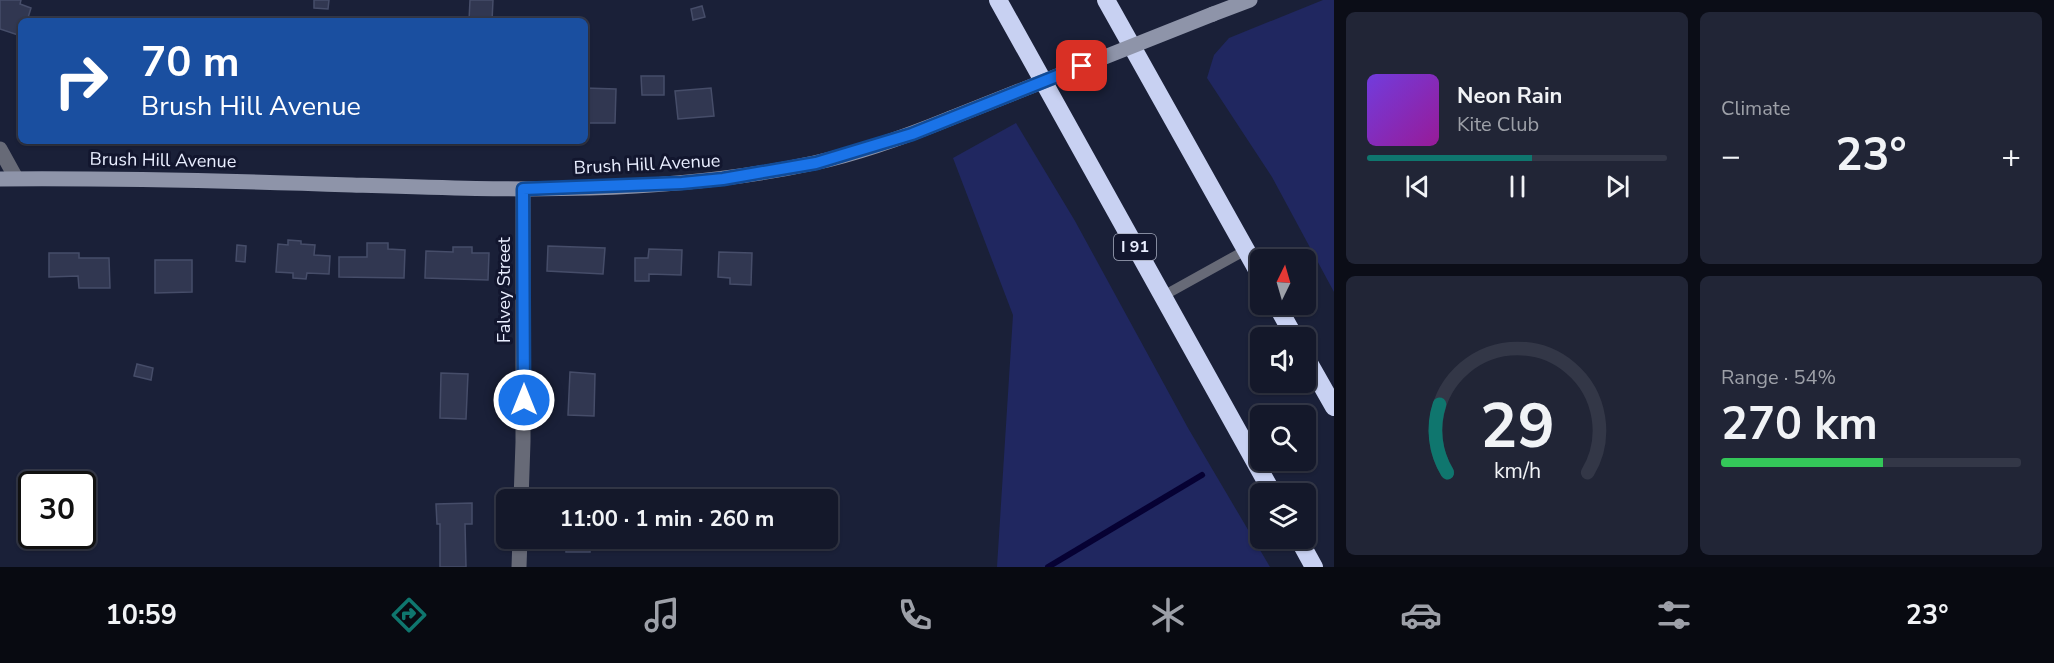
<!DOCTYPE html>
<meta charset="utf-8">
<style>
body{margin:0;font-family:"Nunito Sans",sans-serif;background:#212536;color:#f1f3f6;height:100vh;display:flex;flex-direction:column;font-size:22px;white-space:nowrap}
*{box-sizing:border-box;margin:0}
p{font-size:20px;color:#9da0a8}
.icon{flex:none;width:33px;height:33px;fill:none;stroke:currentColor;stroke-width:2;stroke-linecap:round;stroke-linejoin:round}
.map{position:relative;flex:1;overflow:hidden}
.side{display:flex;flex-direction:column;gap:12px;padding:12px;background:#0b0d17;width:720px}
.side>*{flex:none}
.guide{position:absolute;left:18px;top:18px;width:570px;height:126px;border-radius:9px;box-shadow:0 2px 4px #0004,0 0 0 2px #333747;background:#1a4fa0;color:#fff;overflow:hidden}
.needle{width:39px;rotate:5deg}
.fabs{position:absolute;left:1250px;top:249px;display:grid;gap:12px}
.fabs a{display:grid;place-items:center;width:66px;height:66px;border-radius:9px;background:#14182a;box-shadow:0 2px 4px #0004,0 0 0 2px #333747;font-size:30px}
.speed{position:absolute;left:18px;top:471px;display:flex;gap:12px;font-size:30px;font-weight:700;text-align:center}
.speed>*{display:grid;place-content:center;width:78px;height:78px;border-radius:50%;background:#14182a;box-shadow:0 2px 4px #0004,0 0 0 2px #333747;line-height:1}
.speed .limit{border:3px solid #111;border-radius:9px;background:#fff;color:#111}
.pin{position:absolute;display:grid;place-items:center;width:51px;height:51px;color:#fff;margin:-26px;border-radius:12px;box-shadow:0 3px 9px #0006}
.me{position:absolute;width:66px;margin:-33px;rotate:0deg;stroke-linejoin:round;filter:drop-shadow(0 0 4px #0008)}
.turn{display:flex;align-items:center;gap:21px;height:126px;padding:0 24px;font-size:27px}
.turn .icon{width:78px;height:78px;stroke-width:2.5}
.turn b{display:block;font-size:42px;line-height:51px}
.big{font-size:45px;font-weight:700;line-height:1.1}
.side .card{flex:1;display:flex;flex-direction:column;justify-content:center;gap:9px;min-width:0;padding:0 21px;border-radius:9px;background:#212536}
.side .dial{align-items:center;gap:0}
.dial svg{height:156px;overflow:visible;fill:none;stroke:#333747;stroke-width:7;stroke-linecap:round;text-anchor:middle}
.dial text{fill:#f1f3f6;stroke:none}
.song{display:flex;align-items:center;gap:18px}
.cover{width:72px;height:72px;border-radius:9px;background:linear-gradient(135deg,hsl(260 70% 55%),hsl(300 70% 35%))}
.played{height:6px;border-radius:3px;background:linear-gradient(90deg,#0f766e 55%,#333747 55%)}
.keys{display:flex;justify-content:space-around;direction:ltr}
.heat{display:flex;justify-content:space-between;align-items:center;font-size:33px;direction:ltr}
.charge{height:9px;border-radius:4px;background:linear-gradient(90deg,#34c759 54%,#333747 0)}
.side .tiles{flex:1;display:grid;gap:12px;grid-template-columns:repeat(2,1fr)}
.trip{position:absolute;left:496px;top:489px;width:342px;height:60px;border-radius:9px;background:#14182a;box-shadow:0 2px 4px #0004,0 0 0 2px #333747;font-weight:700;line-height:60px;text-align:center}
.menu{display:flex;height:96px;justify-content:space-around;align-items:center;background:#080a11;color:#9da0a8}
.menu .icon{width:42px;height:42px}
.menu .current{color:#0f766e}
.menu b{font-size:27px;color:#f1f3f6}
main{display:flex;flex:1;min-height:0}
.map>svg:first-child{display:block}
</style>
<main>
<div class="map">
<svg width="1334" height="567" viewBox="0 0 1334 567">
<rect width="100%" height="100%" fill="#1a2038"/>
<!-- green -->
<g fill="#202760">
<polygon points="1323,0 1334,0 1334,292 1272,177 1207,78 1214,55 1229,38"/>
<polygon points="1016,123 1075,221 1188,428 1270,567 997,567 1013,315 953,158"/>
</g>
<g fill="none" stroke-linecap="round" stroke-linejoin="round">
<!-- stream -->
<polyline stroke="#060133" stroke-width="6" points="1048,567 1202,475"/>
</g>
<!-- building -->
<g fill="#313751" stroke="#464d69" stroke-width="1.5">
<polygon points="0,0 21,0 20,4 31,8 27,21 21,21 21,36 0,29"/>
<polygon points="314,0 329,0 328,9 314,8"/>
<polygon points="470,0 493,0 492,21 469,21"/>
<polygon points="702,6 705,17 693,20 691,9"/>
<polygon points="641,76 664,76 664,95 642,95"/>
<polygon points="585,88 616,89 615,123 588,123 588,117 585,117"/>
<polygon points="711,88 714,116 678,119 675,91"/>
<polygon points="288,240 301,241 301,244 315,245 314,255 330,256 329,274 307,273 306,279 293,278 293,273 276,272 278,244 288,245"/>
<polygon points="367,243 388,243 388,249 405,250 404,278 339,277 339,257 367,257"/>
<polygon points="237,245 246,246 245,262 236,261"/>
<polygon points="548,246 605,248 603,274 547,271"/>
<polygon points="453,247 472,247 472,253 489,253 488,280 425,278 426,251 453,252"/>
<polygon points="649,249 682,250 681,275 649,274 649,281 635,281 635,258 648,258"/>
<polygon points="719,252 752,253 751,285 730,284 730,278 718,277"/>
<polygon points="49,253 79,253 79,258 109,258 110,288 79,288 78,276 49,277"/>
<polygon points="155,260 192,260 192,292 155,293"/>
<polygon points="137,364 153,368 151,380 134,376"/>
<polygon points="570,372 595,374 594,416 568,415"/>
<polygon points="441,373 468,374 466,419 440,418"/>
<polygon points="472,503 472,524 465,524 466,567 440,567 440,524 437,524 436,504"/>
<rect x="566" y="538" width="24" height="14"/>
</g>
<g fill="none" stroke-linecap="round" stroke-linejoin="round">
<!-- lane -->
<polyline stroke="#676a77" stroke-width="10" points="1163,296 1246,250"/>
<!-- street -->
<g stroke="#676a77" stroke-width="15">
<polyline points="0,149 16,178"/>
<polyline points="521,500 523,442 523,189"/>
<polyline points="519,567 520,538"/>
</g>
<!-- secondary -->
<g stroke="#8e94a9" stroke-width="15">
<polyline points="1213,14 1250,0"/>
<path d="M0 179C117 178 235 181 352 185 506 190 662 196 814 163 861 153 907 136 951 118"/>
</g>
<!-- highway -->
<g stroke="#c8d1f2" stroke-width="18">
<polyline points="998,0 1273,494"/>
<polyline points="1106,0 1260,275"/>
<polyline points="1276,304 1295,338"/>
<polyline points="1305,356 1334,407"/>
<polyline points="1298,538 1314,567"/>
</g>
<!-- secondary-bridge -->
<polyline stroke="#8e94a9" stroke-width="15" points="951,118 1213,14"/>
</g>
<g fill="none" stroke-linecap="round" stroke-linejoin="round">
<!-- route casing -->
<g stroke="#114b97" stroke-width="15">
<polyline id="route" points="524,400 523,189 682,183 723,179 816,163 912,134 1082,66"/>
</g>
<!-- route -->
<use href="#route" stroke="#1a73e8" stroke-width="10"/>
</g>
<g text-anchor="middle" dominant-baseline="central" stroke-width="6" stroke-linejoin="round" paint-order="stroke">
<!-- shield labels -->
<rect fill="#12162e" stroke="#a8adc0" stroke-width="1.5" x="1114" y="234" width="42" height="26" rx="4.5"/>
<g font-size="16" font-weight="bold" fill="#e9eeff">
<text x="1135" y="247">I 91</text>
</g>
<!-- street labels -->
<g font-size="18" fill="#e9eeff" stroke="#12162e">
<text transform="translate(163 160) rotate(1)">Brush Hill Avenue</text>
<text transform="translate(647 164) rotate(-3)">Brush Hill Avenue</text>
<text transform="translate(504 290) rotate(-90)">Falvey Street</text>
</g>
</g>
</svg>
<div class="fabs">
<a><svg class="needle" viewBox="-14 -14 28 28"><path d="M0-13l5 13h-10z" fill="#e53935"/><path d="M0 13l5-13h-10z" fill="#9da0a8"/></svg></a>
<a><svg class="icon" aria-label="sound" viewBox="0 0 24 24"><path d="M4 9h4l5-4v14l-5-4H4zM17 9q2 3 0 6"/></svg></a>
<a><svg class="icon" aria-label="search" viewBox="0 0 24 24"><circle cx="10" cy="10" r="6"/><path d="M15 15l6 6"/></svg></a>
<a><svg class="icon" aria-label="layers" viewBox="0 0 24 24"><path d="M12 4l9 5-9 5-9-5zM3 14l9 5 9-5"/></svg></a>
</div>
<div class="speed"><div class="limit">30</div></div>
<div class="pin" style="left:1082px;top:66px;background:#d93025"><svg class="icon" aria-label="arrive" viewBox="0 0 24 24"><path d="M6 21V4h12l-3 4 3 4H6"/></svg></div>
<svg class="me" style="left:524px;top:400px" viewBox="-20 -20 40 40"><circle r="17" fill="#1a73e8" stroke="#fff" stroke-width="3"/><path d="M0-11L8 9 0 5-8 9z" fill="#fff"/></svg>
<div class="trip">11:00 · 1 min · 260 m</div>
<div class="guide">
<div class="turn"><svg class="icon" aria-label="right" viewBox="0 0 24 24"><path d="M7 20v-9h11M14 6l5 5-5 5"/></svg><div><b>70 m</b>Brush Hill Avenue</div></div>
</div>
</div>
<section class="side">
<div class="tiles">
<div class="card">
<div class="song"><i class="cover"></i><div><b>Neon Rain</b><p>Kite Club</p></div></div>
<div class="played"></div>
<div class="keys"><svg class="icon" aria-label="previous" viewBox="0 0 24 24"><path d="M18 5L8 12l10 7zM5 5v14"/></svg><svg class="icon" aria-label="pause" viewBox="0 0 24 24"><path d="M8 5v14M16 5v14"/></svg><svg class="icon" aria-label="next" viewBox="0 0 24 24"><path d="M6 5l10 7-10 7zM19 5v14"/></svg></div>
</div>
<div class="card"><p>Climate</p>
<div class="heat"><a>−</a><b class="big">23°</b><a>+</a></div>
</div>
<div class="card dial"><svg viewBox="0 0 100 80">
<path d="M14 69A42 42 0 1 1 86 69"/>
<path d="M14 69A42 42 0 0 1 10 34" stroke="#0f766e"/>
<text x="50" y="56" font-size="32" font-weight="700">29</text>
<text x="50" y="72" font-size="11">km/h</text>
</svg></div>
<div class="card"><p>Range · 54%</p><b class="big">270 km</b><div class="charge"></div></div>
</div>
</section>
</main>
<nav class="menu">
<b>10:59</b>
<svg class="icon current" aria-label="directions" viewBox="0 0 24 24"><path d="M12 3l9 9-9 9-9-9zM9 14v-3h6M13 9l2 2-2 2"/></svg>
<svg class="icon" aria-label="music" viewBox="0 0 24 24"><path d="M9 18V5l10-2v13"/><circle cx="6" cy="18" r="3"/><circle cx="16" cy="16" r="3"/></svg>
<svg class="icon" aria-label="phone" viewBox="0 0 24 24"><path d="M5 4h4l2 5-3 2q2 4 5 5l2-3 5 2v4C11 20 4 13 5 4z"/></svg>
<svg class="icon" aria-label="climate" viewBox="0 0 24 24"><path d="M12 3v18M4 7l16 10M4 17L20 7"/></svg>
<svg class="icon" aria-label="car" viewBox="0 0 24 24"><path d="M5 17H2v-5l4-1 3-4h7l3 4 3 1v5h-3M9 17h6M6 11h13"/><circle cx="7" cy="17" r="2"/><circle cx="17" cy="17" r="2"/></svg>
<svg class="icon" aria-label="filters" viewBox="0 0 24 24"><path d="M4 7h16M4 17h16"/><circle cx="9" cy="7" r="2"/><circle cx="15" cy="17" r="2"/></svg>
<b>23°</b>
</nav>
